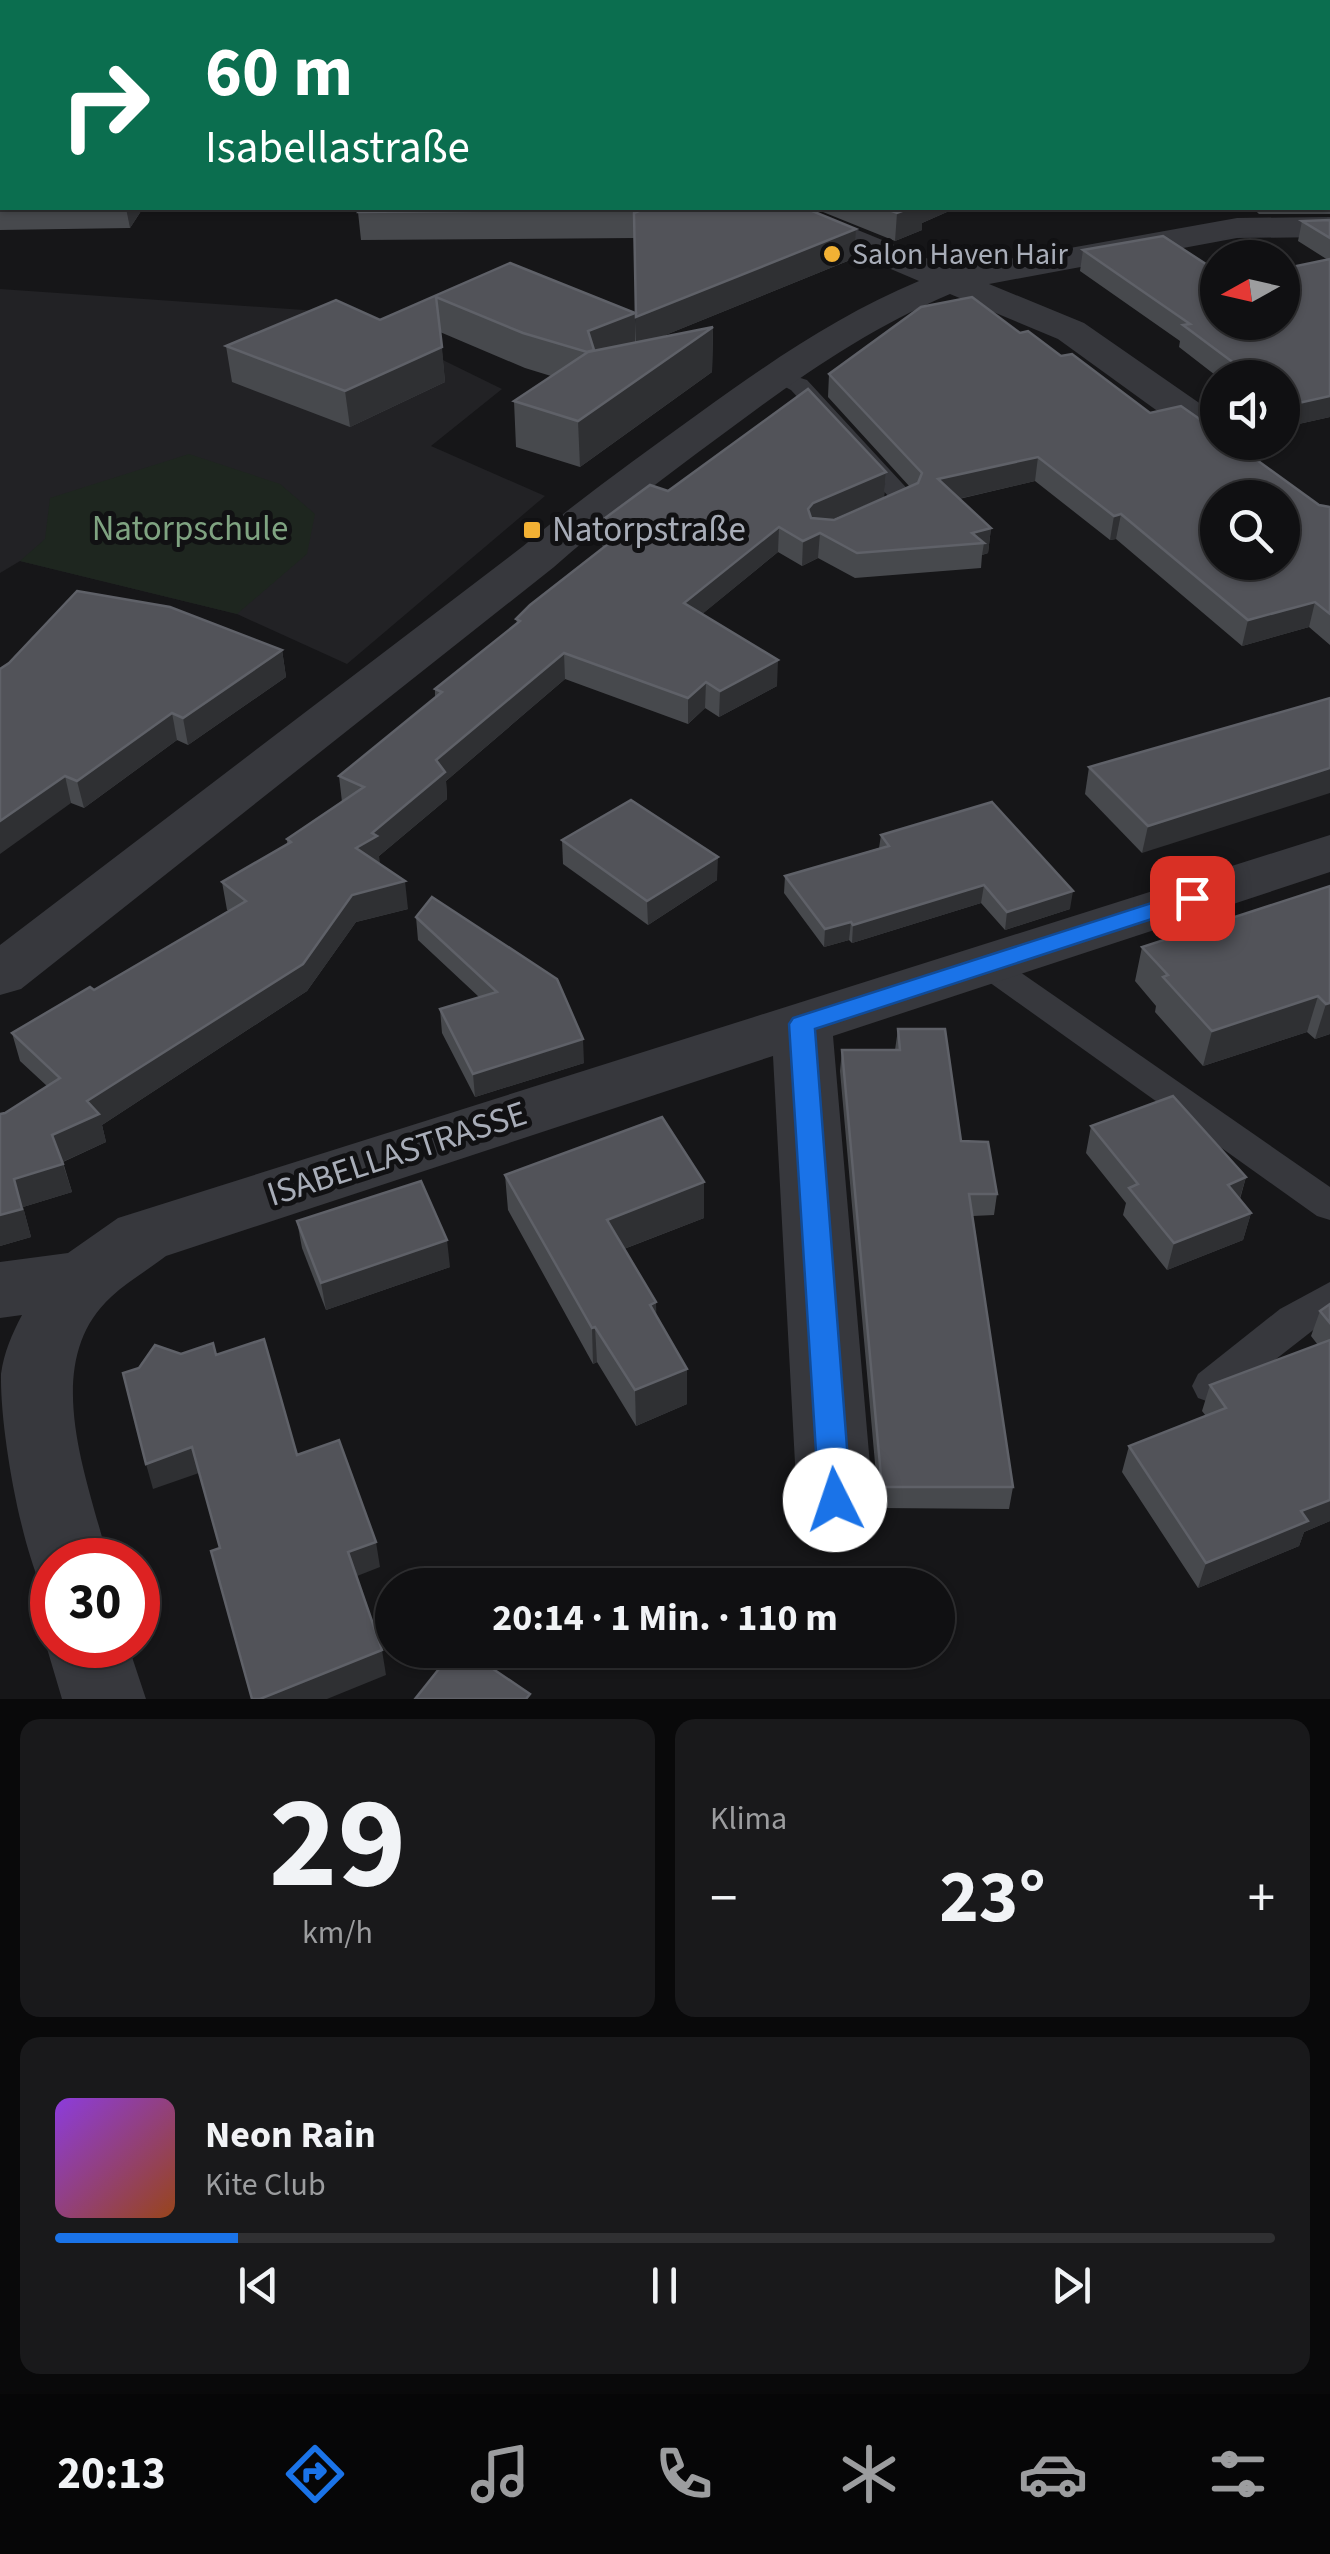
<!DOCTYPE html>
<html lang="de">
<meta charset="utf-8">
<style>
body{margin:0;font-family:"Source Sans 3",sans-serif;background:#19191b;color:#f1f3f6;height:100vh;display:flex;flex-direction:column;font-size:38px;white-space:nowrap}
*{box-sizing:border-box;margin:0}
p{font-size:32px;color:#9c9d9f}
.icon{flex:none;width:55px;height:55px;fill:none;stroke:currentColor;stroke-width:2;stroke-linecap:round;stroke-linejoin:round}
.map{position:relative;height:1699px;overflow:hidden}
.details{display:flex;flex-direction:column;gap:20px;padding:20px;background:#09090a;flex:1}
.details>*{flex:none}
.banner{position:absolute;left:0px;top:0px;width:1330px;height:210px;box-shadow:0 2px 8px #0004,0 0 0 2px #303032;background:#0b6e4f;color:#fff;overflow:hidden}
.needle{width:65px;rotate:262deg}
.controls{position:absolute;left:1200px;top:240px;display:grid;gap:20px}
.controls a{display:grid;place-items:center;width:100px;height:100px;border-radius:50%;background:#101012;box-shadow:0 2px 8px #0004,0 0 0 2px #303032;font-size:50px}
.speed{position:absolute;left:30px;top:1538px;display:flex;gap:20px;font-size:50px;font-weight:700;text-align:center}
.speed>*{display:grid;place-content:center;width:130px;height:130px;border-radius:50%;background:#101012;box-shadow:0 2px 8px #0004,0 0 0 2px #303032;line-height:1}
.speed .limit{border:15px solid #d22;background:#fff;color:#111}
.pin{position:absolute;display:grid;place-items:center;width:85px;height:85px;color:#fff;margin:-42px;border-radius:20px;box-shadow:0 5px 15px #0006}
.me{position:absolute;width:110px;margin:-55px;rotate:356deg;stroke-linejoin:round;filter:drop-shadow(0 0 8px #0008)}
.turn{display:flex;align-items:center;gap:35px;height:210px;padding:0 40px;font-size:45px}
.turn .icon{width:130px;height:130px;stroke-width:2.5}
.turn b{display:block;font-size:70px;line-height:85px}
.big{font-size:75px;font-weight:700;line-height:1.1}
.details .widget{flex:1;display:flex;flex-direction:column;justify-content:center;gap:15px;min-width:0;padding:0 35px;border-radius:20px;background:#19191b}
.details .dial{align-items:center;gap:0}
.dial b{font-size:130px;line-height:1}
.song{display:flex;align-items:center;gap:30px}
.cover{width:120px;height:120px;border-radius:15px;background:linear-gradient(135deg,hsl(270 70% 55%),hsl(20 70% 35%))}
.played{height:10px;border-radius:5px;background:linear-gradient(90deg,#1a73e8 15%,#303032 15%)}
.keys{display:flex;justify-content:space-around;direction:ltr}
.heat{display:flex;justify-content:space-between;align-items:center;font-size:55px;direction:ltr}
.details .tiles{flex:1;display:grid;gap:20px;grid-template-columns:1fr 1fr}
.widget:last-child{grid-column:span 2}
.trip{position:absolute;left:375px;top:1568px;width:580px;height:100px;border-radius:50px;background:#101012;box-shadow:0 2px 8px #0004,0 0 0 2px #303032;font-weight:700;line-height:100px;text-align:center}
.tabs{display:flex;height:160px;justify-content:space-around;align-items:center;background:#060607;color:#9c9d9f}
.tabs .icon{width:70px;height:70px}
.tabs .active{color:#1a73e8}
.tabs b{font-size:45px;color:#f1f3f6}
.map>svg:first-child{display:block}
</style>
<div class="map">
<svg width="1330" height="1699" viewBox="0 0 1330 1699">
<rect width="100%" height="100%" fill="#161618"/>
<!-- built -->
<polygon fill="#222225" points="0,289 347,313 502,389 431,446 545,496 347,664 237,614 20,561 0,573"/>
<!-- green -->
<polygon fill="#1e261f" points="189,454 280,484 315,514 307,554 237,614 20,561 45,539 50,498"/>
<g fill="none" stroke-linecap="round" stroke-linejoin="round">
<!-- lane -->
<g fill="#37383d" fill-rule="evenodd">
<path d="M775 370 807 380 913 495 917 500C907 511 885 520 871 516L867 511 890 498 791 390 764 376 767 371Z"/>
<polygon points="986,953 997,956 1330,1187 1330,1220 1317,1216 975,972 970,964 975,956"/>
<polygon points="1330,1282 1330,1317 1226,1398 1212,1403 1198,1398 1192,1386 1198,1374 1280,1309"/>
</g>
<!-- street -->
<g fill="#37383d" fill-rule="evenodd">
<path d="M759 208H804L953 269 1237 218 1330 217V237L1237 238 989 284 1084 323 1218 416V442H1233L1218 447 1203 444 1058 339 950 294C864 331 798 378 723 434 665 477 608 519 554 567L21 989 0 995V945L522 547C579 500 638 457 698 414 770 362 838 315 919 281L764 215Z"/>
<path d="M1330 835V872L833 1036 873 1500 862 1524 835 1534 808 1524 797 1500 773 1056 166 1256C148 1270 127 1282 111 1297 38 1364 89 1481 108 1560H52V1590L41 1586C19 1536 0 1428 1 1374 4 1352 12 1334 22 1315L0 1318V1262L68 1253 118 1218Z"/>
<polygon points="52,1631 52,1645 128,1645 146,1699 62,1699 46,1645"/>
</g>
</g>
<!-- wall -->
<g fill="#47494d">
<polygon points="716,0 1234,0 1235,2 721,2"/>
<polygon points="1263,0 1330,0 1330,68 1328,65 1328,2 1265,2"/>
<polygon points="0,95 2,97 2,208 143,208 130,228 0,230"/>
<polygon points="1330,143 1330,214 1259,214 1253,208 1328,208 1328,144"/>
<polygon points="805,208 856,229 855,258 658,338 713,327 712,372 580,467 516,447 514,401 551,376 525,368 440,332 445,382 350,427 232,382 226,346 380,320 510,263 635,313 636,342 635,238 361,240 358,212"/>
<polygon points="813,208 956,208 922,223 922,230 895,241"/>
<polygon points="1330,220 1330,417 1285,427 1282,425 1282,378 1219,378 1179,347 1180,341 1080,271 1083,250 1218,322 1328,260 1298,241 1302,221"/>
<polygon points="1020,333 1061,356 1150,413 1319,505 1330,507 1330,645 1309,627 1242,646 1116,539 1110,540 1035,481 959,499 991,528 988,553 982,555 981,568 855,578 818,558 802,566 778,552 702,614 777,686 719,717 705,708 688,724 565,679 446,781 447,799 379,856 379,864 408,909 356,922 307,991 102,1125 106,1142 63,1162 72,1192 23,1207 31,1237 0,1246 0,1114 5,1113 47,1086 20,1061 12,1033 94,990 229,911 227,910 222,882 287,844 287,839 342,802 339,776 435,698 435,689 517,623 516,619 604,547 602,546 601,521 668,491 886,472 884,497 831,519 834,520 910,487 828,397 829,374"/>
<polygon points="282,650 286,677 188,745 177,740 84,808 71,803 0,669"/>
<polygon points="1330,698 1142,853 1085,794 1089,767"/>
<polygon points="881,835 1070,909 1005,930 981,903 852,943 849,940 824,947 784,893 785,876 879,848"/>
<polygon points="562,840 717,880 648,925 563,864"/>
<polygon points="1330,886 1330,1034 1315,1039 1307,1032 1203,1066 1155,1012 1156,1006 1135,981 1142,947"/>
<polygon points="416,917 584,1063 475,1097 442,1033 440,1009 479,997 418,940"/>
<polygon points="898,1029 961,1141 997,1194 994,1215 973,1216 1013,1487 1009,1509 879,1508 840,1071 842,1050 895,1050"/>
<polygon points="1091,1126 1246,1177 1240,1199 1251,1213 1243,1240 1167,1270 1123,1215 1126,1203 1086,1153"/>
<polygon points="505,1175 704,1218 624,1249 657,1316 687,1404 636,1426 597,1362 593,1364 508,1210"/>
<polygon points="297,1221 450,1267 326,1310 302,1248"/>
<polygon points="1330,1304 1330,1521 1304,1532 1299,1546 1198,1588 1122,1472 1129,1446 1206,1416 1202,1411 1210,1385 1318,1345 1311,1336 1320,1311"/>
</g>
<!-- shaded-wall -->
<g fill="#2f3033">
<polygon points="567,0 683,0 671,2 555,2"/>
<polygon points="126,208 143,208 130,228"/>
<polygon points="910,208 956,208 922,223 922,230 895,241 897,213"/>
<polygon points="856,229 855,258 636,347 636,317"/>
<polygon points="635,313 635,347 595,364 588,331"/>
<polygon points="713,327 712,372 580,467 578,421"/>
<polygon points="442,347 445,382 350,427 345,391"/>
<polygon points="1330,396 1330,417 1285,427 1290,405"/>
<polygon points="1038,457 1035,481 936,504 938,479"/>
<polygon points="886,472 884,497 812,528 808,509 813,503"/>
<polygon points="1121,514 1116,539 1110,540 1114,516"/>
<polygon points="779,527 778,552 684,629 684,603"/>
<polygon points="991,528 988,553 982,555 984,543 972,533"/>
<polygon points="820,533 818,558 802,566 803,541"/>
<polygon points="1315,602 1309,627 1242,646 1248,620"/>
<polygon points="282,650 286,677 188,745 183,718"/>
<polygon points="564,653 565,679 446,781 447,799 379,856 380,863 360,875 356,848 436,760"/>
<polygon points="778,660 777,686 719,717 720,691"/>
<polygon points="706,682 705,708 688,724 688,698"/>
<polygon points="172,713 177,740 84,808 77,781"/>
<polygon points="1330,768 1330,793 1142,853 1148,826"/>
<polygon points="65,776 71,803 0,854 0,821"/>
<polygon points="718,857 717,880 648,925 647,901"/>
<polygon points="405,881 408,909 356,922 307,991 102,1125 106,1142 60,1163 52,1135 87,1101 352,895"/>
<polygon points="984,885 981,903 852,943 853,925"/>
<polygon points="1073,891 1070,909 1005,930 1007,912"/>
<polygon points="851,922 849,940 824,947 825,929"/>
<polygon points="1318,996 1307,1032 1203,1066 1212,1031"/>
<polygon points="1330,1003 1330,1034 1315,1039 1326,1004"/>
<polygon points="583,1039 584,1063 475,1097 473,1074"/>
<polygon points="63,1164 72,1192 23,1207 31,1237 0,1246 0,1215 14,1179"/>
<polygon points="1246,1177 1238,1204 1228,1185"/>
<polygon points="704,1182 704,1218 608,1255 607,1220"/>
<polygon points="1251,1213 1243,1240 1167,1270 1174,1243"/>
<polygon points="447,1240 450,1267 326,1310 321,1283"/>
<polygon points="656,1302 657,1338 650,1305"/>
<polygon points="595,1327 597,1362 593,1364 592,1328"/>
<polygon points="687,1369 687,1404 636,1426 635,1390"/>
<polygon points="192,1447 199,1473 153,1489 146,1464"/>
<polygon points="1330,1500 1330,1521 1304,1532 1299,1546 1198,1588 1206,1563 1301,1511"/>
<polygon points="376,1542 380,1567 352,1578 348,1552"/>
<polygon points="382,1650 386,1675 327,1699 260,1699"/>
</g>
<!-- building -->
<g fill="#525359" stroke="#5f6168" stroke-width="2.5" fill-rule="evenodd">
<polygon points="187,0 258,0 256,2 189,2"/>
<polygon points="313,0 567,0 555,2 312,2"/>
<polygon points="764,0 1234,0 1235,2 770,2"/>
<polygon points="1283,0 1330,0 1330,46 1328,43 1328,2 1286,2"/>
<polygon points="0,95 2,97 2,205 0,205"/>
<polygon points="1330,143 1330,194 1328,194 1328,144"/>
<polygon points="359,208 805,208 856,229 636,317 634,213 644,209 358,212"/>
<polygon points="884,208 910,208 897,213"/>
<polygon points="1330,220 1330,238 1302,221"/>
<polygon points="1163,236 1218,272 1218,322 1282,322 1282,269 1330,259 1330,396 1290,405 1282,399 1282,378 1254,378 1183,325 1190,324 1083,250"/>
<polygon points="510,263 635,313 588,331 594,350 587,352 523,333 436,297 442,347 345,391 226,346 336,300 380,320"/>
<path d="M972 297 1020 333 1028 331 1061 356 1072 354 1150 413 1181 406 1218 432V442H1232L1319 505 1330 507V614L1315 602 1248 620 1121 514 1114 516 1038 457 938 479 991 528 972 533 984 543 857 553 820 533 803 541 779 527 684 603 778 660 720 691 706 682 688 698 564 653 436 760 445 772 372 833 377 836 356 848 405 881 352 895 303 964 87 1101 99 1114 52 1135 63 1164 14 1179 22 1209 0 1215V1114L5 1113 60 1078 12 1033 90 987 94 990 246 901 222 882 291 842 287 839 364 787 339 776 442 692 435 689 520 621 516 619 530 605 626 530 601 521 650 485 668 491 808 389 886 472 813 503 808 509 811 518 834 520 918 483 922 473 829 374 921 307ZM1218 498H1282V562H1218Z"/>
<polygon points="713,327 578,421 514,401 588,352"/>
<polygon points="77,591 170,607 282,650 183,718 172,713 77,781 65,776 0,821 0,669 9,663"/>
<polygon points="1330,698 1330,768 1148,826 1089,767"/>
<polygon points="631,800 718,857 647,901 562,840"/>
<polygon points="992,802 1073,891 1007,912 984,885 853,925 851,922 825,929 785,876 889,846 881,835"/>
<polygon points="1330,886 1330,1003 1326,1004 1318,996 1212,1031 1163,977 1168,975 1142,947"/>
<polygon points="432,897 557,979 583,1039 473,1074 440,1009 497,992 416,917"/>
<polygon points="898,1029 945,1029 961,1141 988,1142 997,1194 969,1194 1013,1487 882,1487 842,1050 900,1050"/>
<polygon points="1173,1096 1246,1177 1228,1185 1251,1213 1174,1243 1129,1188 1138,1184 1091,1126"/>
<polygon points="662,1117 704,1182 607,1220 656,1302 650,1305 687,1369 635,1390 595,1327 592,1328 505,1175"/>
<polygon points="421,1181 447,1240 321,1283 297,1221"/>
<polygon points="1330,1304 1330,1323 1320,1311"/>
<polygon points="264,1339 297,1455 339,1440 376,1542 348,1552 382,1650 260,1699 252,1699 211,1551 220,1548 192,1447 146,1464 123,1373 139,1368 155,1345 181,1354 213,1343 216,1355"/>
<polygon points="1330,1340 1330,1500 1301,1511 1308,1521 1206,1563 1129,1446 1226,1408 1210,1385"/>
<polygon points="454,1650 465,1650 530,1694 526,1699 415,1699"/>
</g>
<!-- route -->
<polygon fill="#1a73e8" stroke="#114b97" stroke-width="2.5" points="1192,890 1201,892 1204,898 1201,903 815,1029 851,1500 846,1510 835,1514 824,1510 819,1500 789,1024 793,1018"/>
<!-- markers -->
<g fill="#f2b134" stroke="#111113" stroke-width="4">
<circle cx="832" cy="254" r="10"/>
<rect x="522" y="520" width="20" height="20" rx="5"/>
</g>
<g text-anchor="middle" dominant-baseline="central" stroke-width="10" stroke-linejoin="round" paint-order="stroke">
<!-- far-poi labels -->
<g font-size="30" fill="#a8adb8" stroke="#111113" text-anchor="start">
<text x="852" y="254">Salon Haven Hair</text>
</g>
<!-- park labels -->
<g font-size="35" fill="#7fa381" stroke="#111113">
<text x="190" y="529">Natorpschule</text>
</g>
<!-- poi labels -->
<g font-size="35" fill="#a8adb8" stroke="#111113" text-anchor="start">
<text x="552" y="530">Natorpstraße</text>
</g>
<!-- street labels -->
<g font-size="35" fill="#a8adb8" stroke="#111113">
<text transform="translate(397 1154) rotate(-18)">ISABELLASTRASSE</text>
</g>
</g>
</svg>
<div class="controls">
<a><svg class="needle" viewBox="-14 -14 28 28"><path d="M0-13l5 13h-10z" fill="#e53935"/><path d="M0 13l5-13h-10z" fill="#9c9d9f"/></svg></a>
<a><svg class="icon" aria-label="sound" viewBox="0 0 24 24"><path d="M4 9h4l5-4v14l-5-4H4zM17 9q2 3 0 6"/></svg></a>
<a><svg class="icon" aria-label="search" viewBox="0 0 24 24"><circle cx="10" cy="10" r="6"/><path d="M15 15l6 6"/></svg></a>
</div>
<div class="speed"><div class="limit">30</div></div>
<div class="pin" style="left:1192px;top:898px;background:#d93025"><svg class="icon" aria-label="arrive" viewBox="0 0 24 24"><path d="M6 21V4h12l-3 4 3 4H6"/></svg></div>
<svg class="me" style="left:835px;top:1500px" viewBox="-20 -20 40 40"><circle r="19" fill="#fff"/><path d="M0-13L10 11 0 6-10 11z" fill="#1a73e8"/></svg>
<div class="trip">20:14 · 1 Min. · 110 m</div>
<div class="banner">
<div class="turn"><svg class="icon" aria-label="right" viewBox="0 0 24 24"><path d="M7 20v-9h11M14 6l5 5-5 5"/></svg><div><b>60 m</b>Isabellastraße</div></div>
</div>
</div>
<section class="details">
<div class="tiles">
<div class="widget dial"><b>29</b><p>km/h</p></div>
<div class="widget"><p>Klima</p>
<div class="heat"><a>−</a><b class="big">23°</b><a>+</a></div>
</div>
<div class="widget">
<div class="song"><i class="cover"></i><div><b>Neon Rain</b><p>Kite Club</p></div></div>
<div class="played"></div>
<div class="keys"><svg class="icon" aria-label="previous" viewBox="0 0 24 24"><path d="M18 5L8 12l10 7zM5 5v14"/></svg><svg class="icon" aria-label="pause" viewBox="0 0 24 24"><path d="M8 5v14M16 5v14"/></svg><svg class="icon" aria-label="next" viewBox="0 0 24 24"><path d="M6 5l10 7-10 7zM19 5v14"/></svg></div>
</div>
</div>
</section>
<nav class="tabs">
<b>20:13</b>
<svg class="icon active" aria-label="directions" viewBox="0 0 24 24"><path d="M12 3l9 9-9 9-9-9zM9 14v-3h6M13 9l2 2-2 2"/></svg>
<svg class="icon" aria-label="music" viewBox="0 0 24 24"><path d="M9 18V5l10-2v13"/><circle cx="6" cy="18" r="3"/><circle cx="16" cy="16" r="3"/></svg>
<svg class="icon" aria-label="phone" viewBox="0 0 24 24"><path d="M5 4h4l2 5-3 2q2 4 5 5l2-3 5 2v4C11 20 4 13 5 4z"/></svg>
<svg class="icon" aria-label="climate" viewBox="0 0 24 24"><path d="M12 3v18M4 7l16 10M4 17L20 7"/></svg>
<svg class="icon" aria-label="car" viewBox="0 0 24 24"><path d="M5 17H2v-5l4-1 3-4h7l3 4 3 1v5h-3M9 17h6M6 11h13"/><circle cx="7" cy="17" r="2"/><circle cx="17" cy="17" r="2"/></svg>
<svg class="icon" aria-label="filters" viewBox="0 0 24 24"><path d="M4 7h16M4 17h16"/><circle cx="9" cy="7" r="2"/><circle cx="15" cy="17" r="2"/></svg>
</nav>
